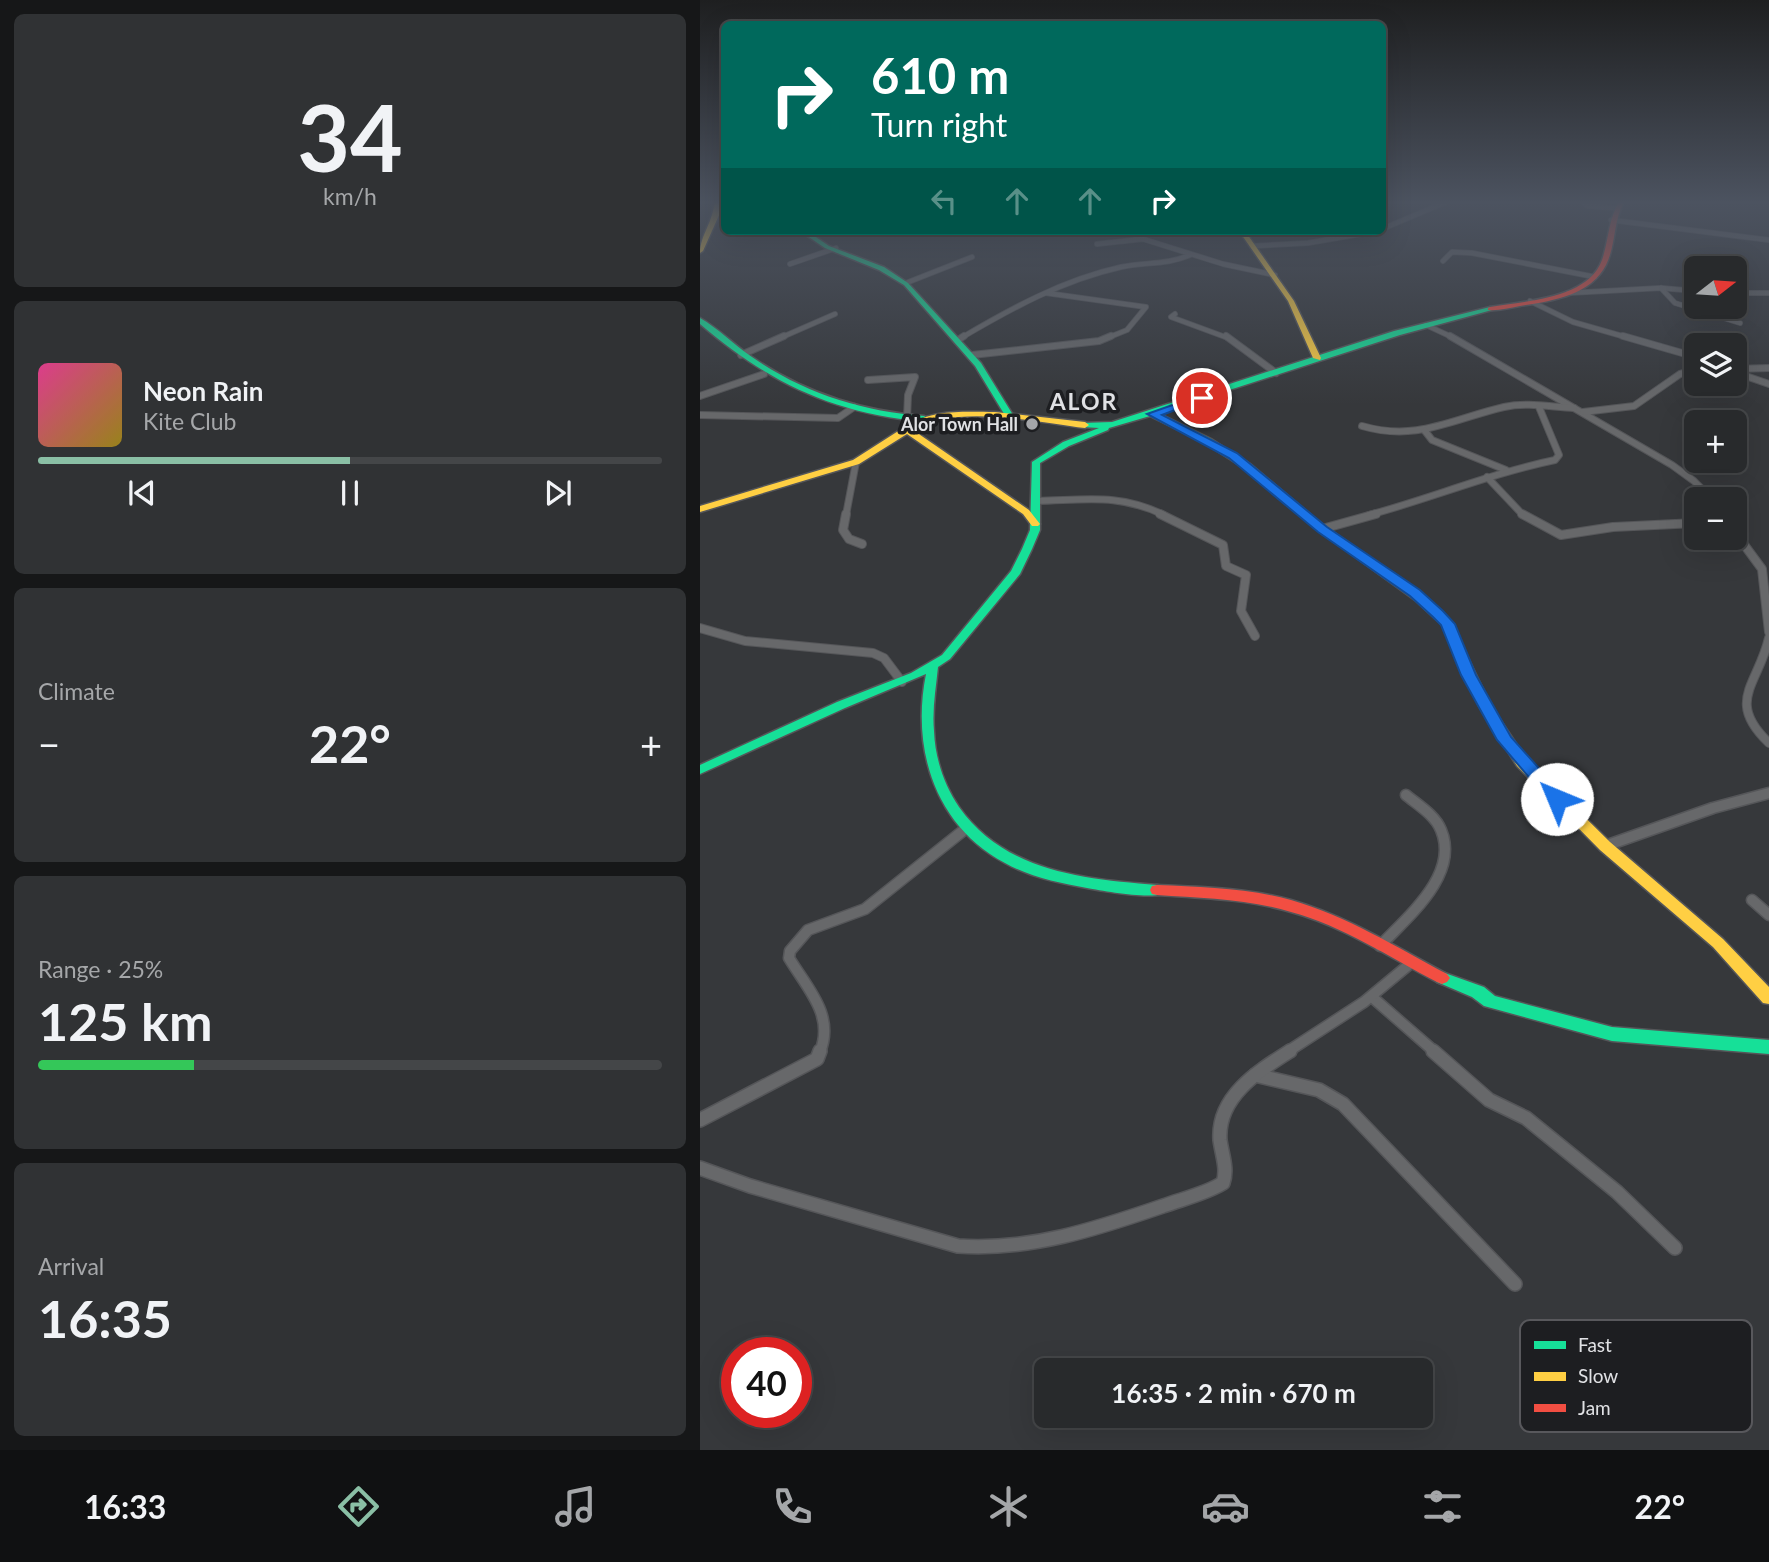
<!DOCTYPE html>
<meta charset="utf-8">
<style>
body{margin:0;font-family:Lato,sans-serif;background:#303234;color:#f1f3f6;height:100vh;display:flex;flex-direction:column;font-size:26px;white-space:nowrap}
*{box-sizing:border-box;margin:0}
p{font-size:23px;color:#a5a7a9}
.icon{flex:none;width:38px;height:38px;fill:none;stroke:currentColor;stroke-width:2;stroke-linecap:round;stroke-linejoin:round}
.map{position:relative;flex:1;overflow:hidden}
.drawer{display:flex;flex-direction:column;gap:14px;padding:14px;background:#161718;width:700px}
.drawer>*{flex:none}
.top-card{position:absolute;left:21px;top:21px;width:665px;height:214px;border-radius:10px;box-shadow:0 7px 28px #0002,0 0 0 2px #444648;background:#00695c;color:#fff;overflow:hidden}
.needle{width:46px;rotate:73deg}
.tools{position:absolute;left:984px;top:256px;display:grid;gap:14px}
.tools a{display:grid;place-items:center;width:63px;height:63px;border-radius:10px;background:#282a2c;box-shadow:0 7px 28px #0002,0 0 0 2px #444648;font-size:35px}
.speed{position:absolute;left:21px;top:1337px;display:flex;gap:14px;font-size:35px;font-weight:700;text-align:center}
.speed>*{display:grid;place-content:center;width:91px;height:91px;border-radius:50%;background:#282a2c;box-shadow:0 7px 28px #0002,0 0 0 2px #444648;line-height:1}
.speed .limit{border:10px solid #d22;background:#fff;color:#111}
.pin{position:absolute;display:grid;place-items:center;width:60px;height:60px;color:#fff;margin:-30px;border:4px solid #fff;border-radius:50%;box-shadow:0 2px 7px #0007}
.me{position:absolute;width:77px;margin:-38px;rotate:315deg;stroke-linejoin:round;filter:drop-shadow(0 0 5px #0008)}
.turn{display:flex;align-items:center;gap:24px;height:147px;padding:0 35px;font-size:32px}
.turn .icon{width:91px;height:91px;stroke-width:2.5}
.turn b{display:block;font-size:49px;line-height:60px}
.lanes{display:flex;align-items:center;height:66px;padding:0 35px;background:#0003;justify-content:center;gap:35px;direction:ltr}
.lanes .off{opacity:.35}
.big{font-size:52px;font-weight:700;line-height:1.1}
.drawer .card{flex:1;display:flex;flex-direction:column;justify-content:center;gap:10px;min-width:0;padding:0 24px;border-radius:10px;background:#303234}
.drawer .dial{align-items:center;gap:0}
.dial b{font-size:91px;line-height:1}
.song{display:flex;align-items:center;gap:21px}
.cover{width:84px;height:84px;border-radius:10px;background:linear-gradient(135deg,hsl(330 70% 55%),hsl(50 70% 35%))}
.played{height:7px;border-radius:4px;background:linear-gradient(90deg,#8abfa5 50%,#444648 50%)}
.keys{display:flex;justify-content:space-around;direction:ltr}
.heat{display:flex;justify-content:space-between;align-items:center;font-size:38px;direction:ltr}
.charge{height:10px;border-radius:5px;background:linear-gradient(90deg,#34c759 25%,#444648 0)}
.trip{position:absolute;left:334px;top:1358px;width:399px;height:70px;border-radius:10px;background:#282a2c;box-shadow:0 7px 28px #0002,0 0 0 2px #444648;font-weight:700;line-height:70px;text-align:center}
.tabs{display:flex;height:112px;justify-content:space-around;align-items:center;background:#101112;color:#a5a7a9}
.tabs .icon{width:49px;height:49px}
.tabs .active{color:#8abfa5}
.tabs b{font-size:32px;color:#f1f3f6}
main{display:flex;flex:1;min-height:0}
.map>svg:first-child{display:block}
</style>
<main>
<section class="drawer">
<div class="card dial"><b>34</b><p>km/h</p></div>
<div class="card">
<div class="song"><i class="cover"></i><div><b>Neon Rain</b><p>Kite Club</p></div></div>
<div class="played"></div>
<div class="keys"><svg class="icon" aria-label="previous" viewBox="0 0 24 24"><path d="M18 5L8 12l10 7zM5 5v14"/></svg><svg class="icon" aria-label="pause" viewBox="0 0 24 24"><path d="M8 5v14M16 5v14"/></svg><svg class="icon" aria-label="next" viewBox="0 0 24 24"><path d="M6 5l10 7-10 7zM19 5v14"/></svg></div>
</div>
<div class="card"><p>Climate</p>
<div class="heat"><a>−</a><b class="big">22°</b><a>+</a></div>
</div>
<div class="card"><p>Range · 25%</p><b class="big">125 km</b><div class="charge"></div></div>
<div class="card"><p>Arrival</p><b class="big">16:35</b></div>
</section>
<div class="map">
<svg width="1069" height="1450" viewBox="0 0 1069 1450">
<rect width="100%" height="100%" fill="#36383b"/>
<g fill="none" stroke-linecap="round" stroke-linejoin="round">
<!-- street-far4 casing -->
<g stroke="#555659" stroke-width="6">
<g id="street-far4">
<polyline points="882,202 888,206 916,208"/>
<polyline points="911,220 1069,240"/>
<polyline points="682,229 746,202"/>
<polyline points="397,244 443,239 523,264 575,275"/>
<polyline points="553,246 608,243 678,231"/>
<polyline points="743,261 752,252 772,253 895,277"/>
<polyline points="90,264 136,248"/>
<polyline points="206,283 272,257"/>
<polyline points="961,288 975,303 1040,323"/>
<polyline points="346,293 446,307 427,330 407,338"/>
<polyline points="868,293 961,288 996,291"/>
<polyline points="1034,293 1069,293"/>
<polyline points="830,301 873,322 929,338"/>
<polyline points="475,314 471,317 528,338"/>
<polyline points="726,325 754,338"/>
<polyline points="80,338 135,314"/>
<path d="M261 338C312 308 363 280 421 267 445 262 467 265 490 255"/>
</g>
</g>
<!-- street-far3 casing -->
<g stroke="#555659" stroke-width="8">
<g id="street-far3">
<polyline points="526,336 576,373"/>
<polyline points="750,336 972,465 994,481 1012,499"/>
<polyline points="923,336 996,357"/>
<polyline points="258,340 264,336"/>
<polyline points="41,355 84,336"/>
<polyline points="272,355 399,341 411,336"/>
<polyline points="1034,369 1069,368"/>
<polyline points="1034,372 1069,384"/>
<polyline points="168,380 215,377 208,395 207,418"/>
<polyline points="0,396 64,374"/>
<polyline points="883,412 934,406 980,374 996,370"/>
<polyline points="0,415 138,418 154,407"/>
<path d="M662 426C717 442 752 419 804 407 827 402 851 407 874 408"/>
<polyline points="725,431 732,440 806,470"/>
<polyline points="787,477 823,515"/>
<path d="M337 501C386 500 419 493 464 515"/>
<polyline points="146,515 156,462"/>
<path d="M669 515C732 498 792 473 855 460L859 455 839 407"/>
</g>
</g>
<!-- street-far2 casing -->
<g stroke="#555659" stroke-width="10">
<g id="street-far2">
<polyline points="146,514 143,530 149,539 162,544"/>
<polyline points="460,514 523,545 526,566 546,575 541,611 555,636"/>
<polyline points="822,514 861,535 913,527 996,523"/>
<polyline points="622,529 676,514"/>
<polyline points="1034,531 1062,569 1069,632"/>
<polyline points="0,628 45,641 173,653 184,658 202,682"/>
<path d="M1069 638C1058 685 1025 701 1069 743"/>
</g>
</g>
<!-- street-far1 casing -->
<g stroke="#555659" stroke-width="13">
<g id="street-far1">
<polyline points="905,846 1013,808 1069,793"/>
<polyline points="1052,900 1069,915"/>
<path d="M680 946C707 917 760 875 741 830 735 815 718 805 706 795"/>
<polyline points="672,997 735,1052"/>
<path d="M120 1052C135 1015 107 988 89 958L90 951 108 930 165 909 264 830"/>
<polyline points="587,1052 664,1002 711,963"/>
</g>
</g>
<!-- street casing -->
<g stroke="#555659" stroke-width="16">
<g id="street">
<polyline points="733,1051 789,1100 826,1118 917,1192 975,1248"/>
<polyline points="555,1075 619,1090 643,1104 815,1284"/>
<polyline points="0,1120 117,1059 120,1051"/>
<path d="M0 1168 50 1186 258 1246C330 1251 396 1229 463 1206 482 1199 505 1194 523 1183 528 1169 522 1155 520 1140 517 1097 557 1072 590 1051"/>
</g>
</g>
<!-- fast casing -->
<g stroke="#555659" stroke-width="3">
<g id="fast">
<polygon points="100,231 107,231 129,246 184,267 208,283 281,363 313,415 312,417 306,417 275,366 204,285 179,270 125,248"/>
<path d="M790 307 792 308V310L700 335 458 413 511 439 550 464 619 522 723 596 750 621 751 623 750 625H742L715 600 613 526 544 468 505 443 450 416 409 428 408 430 369 446 340 463V530L332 549 320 574 250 659 238 667C236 688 232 709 234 731 235 758 244 785 259 807 305 872 384 879 457 885L462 886 464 890 462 894C447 899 404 891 387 888 359 883 330 877 305 863 235 826 211 749 226 674L145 708 0 774V765L137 702 211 673 242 655 311 571 322 549 330 530 332 462 363 442 399 428 382 427V423L412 422 694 331Z"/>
<path d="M0 318C18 328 34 345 52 357 104 393 161 411 224 416L228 419 224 422C132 413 69 383 0 324Z"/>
<polygon points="742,972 784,987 795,996 912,1027 1069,1040 1069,1054 912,1041 784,1006 772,997 737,982 734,978 737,974"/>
</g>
</g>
<!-- slow casing -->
<g stroke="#555659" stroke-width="3">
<g id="slow">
<path d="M14 202H20V213L3 251 0 253C0 235 14 221 14 202Z"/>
<polygon points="539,231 545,231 594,301 621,358 620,360 613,358 588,301"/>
<path d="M295 412 385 422 389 425 385 428C338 422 254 404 213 430L329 510 340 524 338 526H332L323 514 207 434 159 464 0 512V506L153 460 203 428V423L210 424C234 409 268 412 295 412Z"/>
<polygon points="746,620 751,623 791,706 827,760 910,842 1023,939 1069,987 1069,1004 1063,1003 1013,947 900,850 817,766 779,706 741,623"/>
</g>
</g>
<!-- jam casing -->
<g stroke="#555659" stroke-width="3">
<g id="jam">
<path d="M919 202H924C913 222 916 245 906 265 890 296 851 301 820 306 809 308 798 311 788 310V308L790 307C825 301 888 299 902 260 909 240 908 220 919 202Z"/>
<path d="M457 885C502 887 548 888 591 900 647 916 696 947 747 974L750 978 747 982 742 984 737 982C689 957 643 926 591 912 548 899 502 898 457 895L452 894 450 890 452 886Z"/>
</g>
</g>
<!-- street-far4 -->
<use href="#street-far4" stroke="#67686a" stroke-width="4.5"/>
<!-- street-far3 -->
<use href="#street-far3" stroke="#67686a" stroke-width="6"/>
<!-- street-far2 -->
<use href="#street-far2" stroke="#67686a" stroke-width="8"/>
<!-- street-far1 -->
<use href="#street-far1" stroke="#67686a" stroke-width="10"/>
<!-- street -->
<use href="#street" stroke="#67686a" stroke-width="13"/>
<!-- fast -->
<use href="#fast" fill="#16e098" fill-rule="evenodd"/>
<!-- slow -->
<use href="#slow" fill="#ffcf43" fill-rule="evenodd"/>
<!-- jam -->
<use href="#jam" fill="#f24e42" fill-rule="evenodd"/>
</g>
<!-- sky -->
<linearGradient id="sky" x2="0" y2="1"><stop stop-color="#1e1f20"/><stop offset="0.5" stop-color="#4c5360"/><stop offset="1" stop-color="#4c5360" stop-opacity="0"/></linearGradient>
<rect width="1069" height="405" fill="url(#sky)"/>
<!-- route -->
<polygon fill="#1a73e8" stroke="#114b97" stroke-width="2" points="498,396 507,398 462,415 537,453 627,527 720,590 743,611 755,624 776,675 811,737 863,795 866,799 863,803 851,803 797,740 761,675 741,625 733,617 710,596 618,532 529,458 447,414"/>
<!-- markers -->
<circle fill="#a4a6a9" stroke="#1d1e21" stroke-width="2.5" cx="332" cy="424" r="7"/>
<g text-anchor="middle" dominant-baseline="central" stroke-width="7" stroke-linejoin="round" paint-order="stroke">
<!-- far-poi labels -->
<g font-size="18" font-weight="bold" fill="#e0e1e4" stroke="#1d1e21" text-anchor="end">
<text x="318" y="424">Alor Town Hall</text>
</g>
<!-- far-district labels -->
<g font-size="23" font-weight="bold" letter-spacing="2" fill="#e0e1e4" stroke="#1d1e21">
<text x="384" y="401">ALOR</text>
</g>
</g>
<!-- legend -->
<rect x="820" y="1320" width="232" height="112" rx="10" fill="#1d1e21" stroke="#58585c" stroke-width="2"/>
<rect x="834" y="1341" width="32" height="8" fill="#16e098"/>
<rect x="834" y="1372" width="32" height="9" fill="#ffcf43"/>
<rect x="834" y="1404" width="32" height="8" fill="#f24e42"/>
<g font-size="19" fill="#e0e1e4">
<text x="878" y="1352">Fast</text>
<text x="878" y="1383">Slow</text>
<text x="878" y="1415">Jam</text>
</g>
</svg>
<div class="tools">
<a><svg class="needle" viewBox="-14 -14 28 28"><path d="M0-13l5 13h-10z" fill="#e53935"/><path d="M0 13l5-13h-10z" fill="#a5a7a9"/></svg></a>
<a><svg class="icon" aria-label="layers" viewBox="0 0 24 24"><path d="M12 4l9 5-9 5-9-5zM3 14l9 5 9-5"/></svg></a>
<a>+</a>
<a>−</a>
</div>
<div class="speed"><div class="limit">40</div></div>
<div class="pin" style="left:502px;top:398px;background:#d93025"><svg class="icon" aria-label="arrive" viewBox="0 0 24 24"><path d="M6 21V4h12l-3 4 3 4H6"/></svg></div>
<svg class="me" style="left:857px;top:799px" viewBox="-20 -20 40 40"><circle r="19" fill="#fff"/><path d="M0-13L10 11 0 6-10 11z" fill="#1a73e8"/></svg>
<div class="trip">16:35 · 2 min · 670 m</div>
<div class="top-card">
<div class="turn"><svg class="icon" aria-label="right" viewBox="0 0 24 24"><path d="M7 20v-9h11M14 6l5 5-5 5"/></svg><div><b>610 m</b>Turn right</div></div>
<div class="lanes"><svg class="icon off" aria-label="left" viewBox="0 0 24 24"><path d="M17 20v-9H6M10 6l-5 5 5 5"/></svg><svg class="icon off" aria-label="ahead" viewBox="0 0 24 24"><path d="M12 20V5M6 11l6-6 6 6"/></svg><svg class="icon off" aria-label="ahead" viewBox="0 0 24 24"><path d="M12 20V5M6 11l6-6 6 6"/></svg><svg class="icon" aria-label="right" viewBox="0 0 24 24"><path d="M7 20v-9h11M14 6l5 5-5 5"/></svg></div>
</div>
</div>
</main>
<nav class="tabs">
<b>16:33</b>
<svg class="icon active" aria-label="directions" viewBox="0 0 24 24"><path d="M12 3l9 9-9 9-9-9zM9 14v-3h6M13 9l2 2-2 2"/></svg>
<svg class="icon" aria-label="music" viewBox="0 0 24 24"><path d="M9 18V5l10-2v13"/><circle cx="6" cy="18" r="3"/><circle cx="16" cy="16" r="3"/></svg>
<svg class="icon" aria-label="phone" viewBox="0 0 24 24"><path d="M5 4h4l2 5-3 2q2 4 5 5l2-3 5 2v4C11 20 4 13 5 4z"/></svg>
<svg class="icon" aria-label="climate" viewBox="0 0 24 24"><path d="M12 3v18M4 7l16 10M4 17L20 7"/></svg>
<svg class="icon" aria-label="car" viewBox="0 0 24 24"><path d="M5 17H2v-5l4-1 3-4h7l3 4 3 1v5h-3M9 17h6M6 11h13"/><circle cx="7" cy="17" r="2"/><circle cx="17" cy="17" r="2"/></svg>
<svg class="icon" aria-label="filters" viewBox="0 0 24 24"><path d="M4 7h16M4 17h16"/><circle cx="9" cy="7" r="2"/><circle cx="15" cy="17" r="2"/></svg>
<b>22°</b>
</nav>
